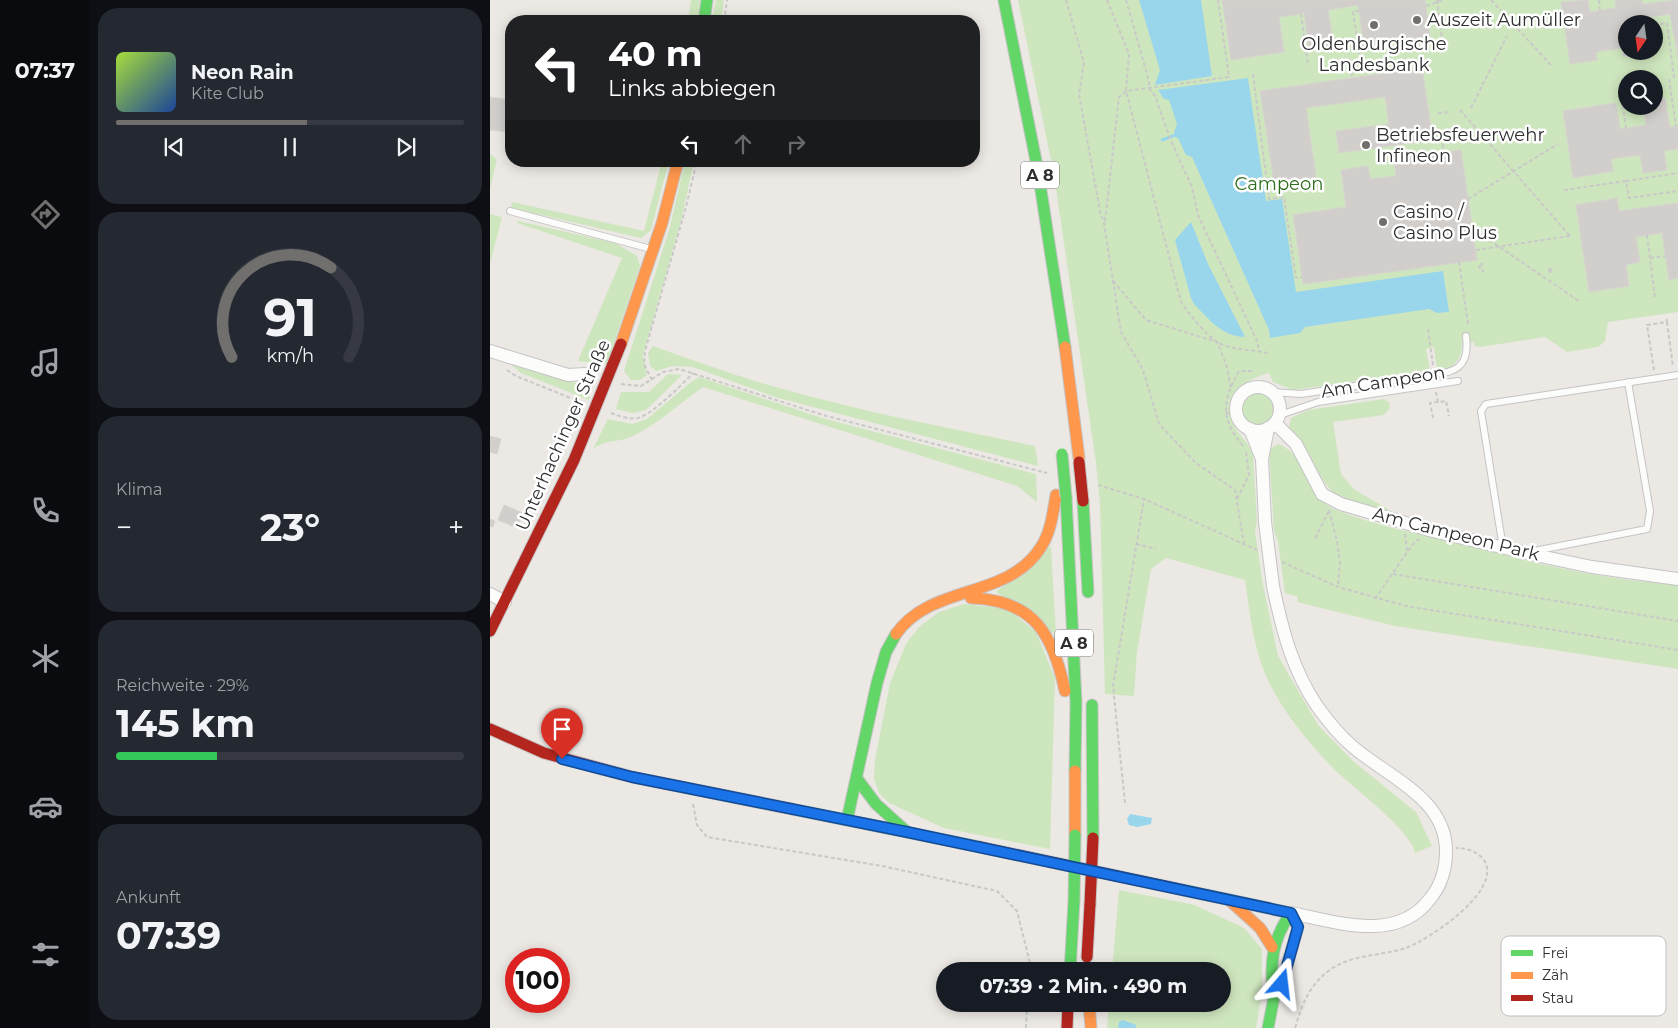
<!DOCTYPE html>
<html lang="de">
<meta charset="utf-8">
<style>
body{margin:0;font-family:Montserrat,sans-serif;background:#242831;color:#f1f3f6;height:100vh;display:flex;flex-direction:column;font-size:19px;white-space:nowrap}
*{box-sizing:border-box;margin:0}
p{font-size:16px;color:#9ea1a6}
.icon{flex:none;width:28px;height:28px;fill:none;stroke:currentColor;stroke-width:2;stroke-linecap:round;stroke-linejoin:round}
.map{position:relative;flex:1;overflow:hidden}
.sheet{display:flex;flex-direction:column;gap:8px;padding:8px;background:#0d0f14;width:400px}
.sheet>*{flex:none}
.guide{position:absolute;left:15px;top:15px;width:475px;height:152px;border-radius:20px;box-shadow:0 2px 12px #0003;background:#202124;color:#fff;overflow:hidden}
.needle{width:32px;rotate:193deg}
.fabs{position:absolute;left:1128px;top:15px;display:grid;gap:10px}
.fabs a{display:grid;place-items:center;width:45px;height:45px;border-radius:50%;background:#171b24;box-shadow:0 2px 12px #0003;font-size:25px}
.speed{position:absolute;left:15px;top:948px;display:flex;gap:10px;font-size:25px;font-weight:700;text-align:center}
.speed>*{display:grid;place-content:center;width:65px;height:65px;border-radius:50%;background:#171b24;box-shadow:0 2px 12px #0003;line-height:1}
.speed .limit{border:8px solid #d22;background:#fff;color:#111}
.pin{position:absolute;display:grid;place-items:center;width:42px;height:42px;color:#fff;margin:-51px -21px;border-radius:50% 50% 50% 0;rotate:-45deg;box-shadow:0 0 5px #0007}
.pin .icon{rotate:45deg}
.me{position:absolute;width:55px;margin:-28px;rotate:17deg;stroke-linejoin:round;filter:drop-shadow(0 0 4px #0008)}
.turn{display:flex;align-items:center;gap:18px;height:105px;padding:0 20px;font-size:22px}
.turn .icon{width:65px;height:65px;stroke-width:2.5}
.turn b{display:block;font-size:35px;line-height:42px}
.lanes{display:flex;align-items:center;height:48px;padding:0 20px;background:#0003;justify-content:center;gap:25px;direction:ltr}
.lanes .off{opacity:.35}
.big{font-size:38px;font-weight:700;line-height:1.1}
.sheet .tile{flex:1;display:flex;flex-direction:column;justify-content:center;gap:8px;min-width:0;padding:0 18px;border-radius:20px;background:#242831}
.sheet .dial{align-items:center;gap:0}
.dial svg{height:130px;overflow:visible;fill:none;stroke:#363941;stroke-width:7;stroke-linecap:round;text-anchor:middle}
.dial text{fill:#f1f3f6;stroke:none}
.song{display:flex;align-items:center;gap:15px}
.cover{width:60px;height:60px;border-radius:8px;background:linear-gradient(135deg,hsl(80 70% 55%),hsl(220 70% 35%))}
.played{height:5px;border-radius:2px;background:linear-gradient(90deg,#706f6e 55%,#363941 55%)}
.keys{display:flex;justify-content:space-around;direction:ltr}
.heat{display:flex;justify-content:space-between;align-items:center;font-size:28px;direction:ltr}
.charge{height:8px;border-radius:4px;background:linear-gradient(90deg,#34c759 29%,#363941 0)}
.trip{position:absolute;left:446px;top:962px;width:295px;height:50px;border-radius:25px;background:#171b24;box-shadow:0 2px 12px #0003;font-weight:700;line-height:50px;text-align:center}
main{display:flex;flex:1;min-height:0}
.menu{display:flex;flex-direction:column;width:90px;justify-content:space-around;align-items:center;background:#090b0e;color:#9ea1a6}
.menu .icon{width:35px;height:35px}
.menu .active{color:#706f6e}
.menu b{font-size:22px;color:#f1f3f6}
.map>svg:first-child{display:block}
</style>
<main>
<nav class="menu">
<b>07:37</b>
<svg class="icon active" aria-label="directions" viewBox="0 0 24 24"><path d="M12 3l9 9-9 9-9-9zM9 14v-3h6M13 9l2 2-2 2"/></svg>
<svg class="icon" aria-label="music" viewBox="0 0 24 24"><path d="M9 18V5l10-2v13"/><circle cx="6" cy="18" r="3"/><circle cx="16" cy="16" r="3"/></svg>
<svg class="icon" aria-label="phone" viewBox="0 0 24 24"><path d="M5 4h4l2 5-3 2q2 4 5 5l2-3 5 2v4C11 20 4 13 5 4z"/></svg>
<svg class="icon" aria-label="climate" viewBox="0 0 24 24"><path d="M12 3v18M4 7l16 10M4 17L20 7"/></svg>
<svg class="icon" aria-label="car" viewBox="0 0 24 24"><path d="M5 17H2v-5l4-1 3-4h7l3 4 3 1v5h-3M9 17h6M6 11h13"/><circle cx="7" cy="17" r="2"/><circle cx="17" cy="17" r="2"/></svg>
<svg class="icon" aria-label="filters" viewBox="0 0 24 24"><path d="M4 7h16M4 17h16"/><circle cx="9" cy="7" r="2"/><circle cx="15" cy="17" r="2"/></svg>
</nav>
<section class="sheet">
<div class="tile">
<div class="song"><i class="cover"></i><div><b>Neon Rain</b><p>Kite Club</p></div></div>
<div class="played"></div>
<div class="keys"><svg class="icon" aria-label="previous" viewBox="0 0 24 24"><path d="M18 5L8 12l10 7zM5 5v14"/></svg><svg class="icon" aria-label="pause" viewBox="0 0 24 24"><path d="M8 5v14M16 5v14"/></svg><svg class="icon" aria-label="next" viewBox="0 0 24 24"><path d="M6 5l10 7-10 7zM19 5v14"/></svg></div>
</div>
<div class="tile dial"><svg viewBox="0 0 100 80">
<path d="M14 69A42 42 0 1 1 86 69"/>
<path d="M14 69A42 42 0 0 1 75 14" stroke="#706f6e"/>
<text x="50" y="56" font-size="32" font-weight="700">91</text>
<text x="50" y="72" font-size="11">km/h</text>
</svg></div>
<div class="tile"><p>Klima</p>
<div class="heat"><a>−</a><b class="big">23°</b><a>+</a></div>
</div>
<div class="tile"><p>Reichweite · 29%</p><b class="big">145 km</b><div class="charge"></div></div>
<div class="tile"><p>Ankunft</p><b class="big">07:39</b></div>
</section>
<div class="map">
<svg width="1188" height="1028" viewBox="0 0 1188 1028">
<rect width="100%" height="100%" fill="#ece8e4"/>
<!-- green -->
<g fill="#cee6be" fill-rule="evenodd">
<polygon points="201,0 210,0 208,21 198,21"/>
<polygon points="226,0 234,0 231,21 222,21"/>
<path d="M528 0H1188V312L1118 322 1115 341 1108 347 1077 352 1055 337 990 347 985 346 984 342 972 344C972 359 963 370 947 371L944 347 936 349 940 371 803 390 783 382 779 373C754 380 728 396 744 426 750 437 758 441 763 455L767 521 765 531 773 585 788 656 828 725 863 761 926 812 942 846 925 853C920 828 860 786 841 766 813 737 784 701 771 663 762 636 759 607 755 580L676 558 661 569 647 652 644 696 615 694 610 504 606 463 564 175ZM1136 24H1164V51H1136ZM1136 79H1164V106H1136Z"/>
<polygon points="0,154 7,159 0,189"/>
<polygon points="172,161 179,161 161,230 151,238 21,208 22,202 154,231"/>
<polygon points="195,161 204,161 191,221 153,355 157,375 150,380 141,380 134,371 180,227"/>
<polygon points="0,214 12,217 0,264"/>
<polygon points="28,221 125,243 147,256 150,266 117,364 88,361 132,258 27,223"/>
<path d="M163 346C205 361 246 376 289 388 373 412 460 428 545 446L548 466 285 397 203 367 182 366 166 371 160 366 158 353Z"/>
<polygon points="14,359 101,388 99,400 31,373"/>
<polygon points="178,374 192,375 156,410 143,413 126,409 131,392 159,392"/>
<path d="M209 377 332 418 546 474 547 502 527 486 213 387C190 403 168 424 143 436 129 443 119 438 103 449L118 419 142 424 157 419 201 382Z"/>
<circle cx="769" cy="409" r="17"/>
<path d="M894 399 899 402 900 408 894 415 843 422 851 474 865 490 898 509 895 511C877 506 853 503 841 490 823 471 820 444 799 428L801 418 818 410Z"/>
<path d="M788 444C818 454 812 496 846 510 883 525 925 533 963 542 1036 561 1113 581 1188 584V669L905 626 807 602 808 597 795 593 788 541 784 531 779 450Z"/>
<polygon points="561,546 566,635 506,592"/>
<polygon points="474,604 518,609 546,632 565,678 560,849 454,828 399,803 389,793 384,779 385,760 400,683 416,644 429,627 449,612"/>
<polygon points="629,890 705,905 754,928 772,949 772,991 766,1028 646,1028 646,1025 629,1023 628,1028 617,1028 619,1004 732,1004 732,971 622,971"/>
</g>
<!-- water -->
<g fill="#99d6ec">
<polygon points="649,0 711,0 722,76 665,85 670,70"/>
<polygon points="758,78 776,201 792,199 806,292 953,271 959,312 947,313 939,309 815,327 810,333 780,338 779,330 702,157 696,155 688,138 683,136 687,124 679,100 674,99 668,90"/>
<path d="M701 222 718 264 755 337C731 336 720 320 704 304L701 298 685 240Z"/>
<polygon points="640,814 662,818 661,824 647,827 639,825 637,819"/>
<polygon points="633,1020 646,1025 646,1028 628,1028 629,1022"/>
</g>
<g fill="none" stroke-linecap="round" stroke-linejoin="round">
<!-- stream -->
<polyline stroke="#99d6ec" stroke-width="3" points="672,140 683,136"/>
</g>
<!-- building -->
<g fill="#d1cecb" stroke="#d7d4d0">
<polygon points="732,0 935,0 940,36 874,46 868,5 838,10 844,45 819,49 814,13 811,14 789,17 794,52 741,60"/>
<polygon points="1098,0 1100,12 1126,8 1125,0 1152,0 1153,4 1188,0 1188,58 1180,14 1154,18 1155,24 1136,24 1136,51 1160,53 1133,57 1132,48 1106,52 1107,60 1080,64 1071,2"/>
<polygon points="932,68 943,140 849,153 846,131 899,124 895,97 816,108 826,177 784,183 770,91"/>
<polygon points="0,97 21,100 21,132 0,130"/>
<polygon points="1175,98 1180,127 1188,126 1188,149 1174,151 1177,170 1153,173 1150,155 1121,159 1123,171 1083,178 1073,111 1126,103 1130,129 1156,125 1153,106 1164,106 1164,100"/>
<polygon points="971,150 987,260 813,284 803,215 856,207 851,170 878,166 880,179 906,176 904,159"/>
<polygon points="1127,198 1129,211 1188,203 1188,278 1179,280 1172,233 1146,237 1150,262 1136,265 1139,286 1099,292 1086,205"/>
<polygon points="0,436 11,439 7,454 0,452"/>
<polygon points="14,505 33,513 27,528 8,520"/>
<polygon points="0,519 5,521 3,527 0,526"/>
</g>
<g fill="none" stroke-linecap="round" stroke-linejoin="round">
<!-- lane casing -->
<g stroke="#c5c4c5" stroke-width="8">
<g id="lane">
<polyline points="20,211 161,249"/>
<path d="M782 392 811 394 958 372C976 367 978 353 976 336"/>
<polyline points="790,415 828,402 968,381"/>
<polyline points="1013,548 991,411 996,404 1188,375"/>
<polyline points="1044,551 1157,529 1160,511 1138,382"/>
</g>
</g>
<!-- street casing -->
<g stroke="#c5c4c5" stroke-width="14">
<g id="street">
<polyline points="0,351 78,375 95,374"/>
<circle cx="768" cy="409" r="22"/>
<polyline points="785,423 806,444 832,494 851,504 943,531 1045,555 1102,567 1188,579"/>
<polyline points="760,429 772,459"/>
<polyline points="775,522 772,459 778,428"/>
<path d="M783 586C792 629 802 669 827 706 837 720 849 735 862 746 896 776 957 798 956 852 956 870 951 886 939 900 906 943 846 922 801 913"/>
<polyline points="0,594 15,602"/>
</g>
</g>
<!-- fast casing -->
<g stroke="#c5c4c5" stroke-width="13">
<g id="fast">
<polyline points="514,0 548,171 575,347"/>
<polyline points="214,21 217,0"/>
<polyline points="576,497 586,703 585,771"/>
<polyline points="593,501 598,592"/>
<polyline points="602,705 603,838"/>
<polyline points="368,780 386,804 417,832"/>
<polyline points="302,809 490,847"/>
<polyline points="357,820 387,683 396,652 406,634"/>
<polyline points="693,890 801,913"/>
<polyline points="580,971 584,901"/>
<path d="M778 1028 784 997 792 983 808 927 801 913C782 939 779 966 784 997"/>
</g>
</g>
<!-- slow casing -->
<g stroke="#c5c4c5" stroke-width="13">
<g id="slow">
<polyline points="131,344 172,223 188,161"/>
<polyline points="575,347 589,458"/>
<path d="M481 598C544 600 563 634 575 691"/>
<path d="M406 634C442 583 518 600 551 547 561 532 563 512 566 495"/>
<polyline points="585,835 585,771"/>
<polyline points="739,900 770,928 782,947"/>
<polyline points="599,1004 601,1028"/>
</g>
</g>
<!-- jam casing -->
<g stroke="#c5c4c5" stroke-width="13">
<g id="jam">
<polyline points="0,631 84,460 131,344"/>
<polyline points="0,729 54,753 142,777 302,809"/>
<polyline points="490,847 693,890"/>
<polyline points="597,957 600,904"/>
<polyline points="577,1028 578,1004"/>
</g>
</g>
<!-- path -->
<g stroke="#c9c9c8" stroke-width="2" stroke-dasharray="4 2.5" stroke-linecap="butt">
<polyline points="576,0 594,63 589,94 610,211 614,223 631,332 653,370 669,424 706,463 745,490 754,544"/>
<path d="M617 0 639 54 636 91 691 302C697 312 717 336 727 342 742 351 762 349 777 353"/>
<polyline points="636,0 659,81 659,88 665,96 681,141 702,187 708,215 768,343 768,350"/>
<polyline points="947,0 953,46"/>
<polyline points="1001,0 1061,65"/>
<polyline points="1109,0 1110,11"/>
<polyline points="936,6 953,0"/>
<polyline points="869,11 863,11 870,58"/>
<polyline points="811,14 818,66"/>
<polyline points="234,21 237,0"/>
<polyline points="1164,25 1177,23 1184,78"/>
<polyline points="860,59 862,78"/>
<polyline points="763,74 779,199 794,197 806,278 812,277"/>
<polyline points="1179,79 1186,126"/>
<polyline points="1130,86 1136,128"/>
<polyline points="981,108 1017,36"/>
<polyline points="970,110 1080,236"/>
<polyline points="948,113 960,112"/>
<polyline points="952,138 954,152"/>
<polyline points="1136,181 1188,173"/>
<polyline points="1074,190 1136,181 1139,198 1188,191"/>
<polyline points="978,199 1068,144"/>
<polyline points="615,221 629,97 636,91 739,77 728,0"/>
<polyline points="983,229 1089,301"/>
<polyline points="1157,235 1165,297"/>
<polyline points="986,250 1080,236"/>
<polyline points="1160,258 1176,256"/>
<polyline points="969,262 978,324"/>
<polyline points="990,269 989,264 992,264 993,272"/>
<polyline points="1062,269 1058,270 1058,272 1065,271"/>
<polyline points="623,281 656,320 727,342 736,364 741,388"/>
<polyline points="1177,322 1183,367"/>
<polyline points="938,329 943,365"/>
<polyline points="17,370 26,376 93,403"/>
<polyline points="1164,370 1157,325 1177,322 1176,317"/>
<polyline points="162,380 154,364 155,351 196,207 207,161"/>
<polyline points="131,384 151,386 173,372 189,369 333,415 557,473"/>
<polyline points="946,392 948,402"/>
<path d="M121 413C129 416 140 420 148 418 165 413 190 385 204 373"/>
<polyline points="736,413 747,412"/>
<polyline points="943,418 940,403 956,401 959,416"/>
<path d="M753 446C730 418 732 402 749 371H763"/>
<polyline points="608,485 654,499 767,550"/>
<polyline points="747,499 759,475 756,452"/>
<polyline points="839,510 847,541 850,564 848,586"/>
<polyline points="915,534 917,551"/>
<polyline points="825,538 839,511"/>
<polyline points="646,544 666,549"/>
<polyline points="792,562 848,587 916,606 1188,650"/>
<polyline points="903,574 1188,621"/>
<polyline points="885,599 922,545 929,539"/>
<polyline points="635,803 623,686 654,499"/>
<polyline points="203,804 207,825 217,837 392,866 507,891 527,911 540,963 539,971"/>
<polyline points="536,1028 537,1004"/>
<path d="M805 1028C813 1001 821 981 846 966 865 955 894 955 916 948 940 939 1011 891 995 862 990 852 977 848 966 848"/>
</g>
<!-- lane -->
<use href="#lane" stroke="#fcfcfb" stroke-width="6"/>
<!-- street -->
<use href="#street" stroke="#fcfcfb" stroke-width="12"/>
<!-- fast -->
<use href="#fast" stroke="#63d668" stroke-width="11"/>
<!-- slow -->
<use href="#slow" stroke="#ff974d" stroke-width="11"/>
<!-- jam -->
<use href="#jam" stroke="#b3261e" stroke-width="11"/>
<!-- street-bridge casing -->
<g stroke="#c5c4c5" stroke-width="14" stroke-linecap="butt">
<polyline id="street-bridge" points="775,522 783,586"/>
</g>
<!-- fast-bridge casing -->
<g stroke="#c6c5c4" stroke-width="13" stroke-linecap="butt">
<g id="fast-bridge">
<polyline points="572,454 576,497"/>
<polyline points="584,901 585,835"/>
</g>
</g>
<!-- jam-bridge casing -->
<g stroke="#c6c5c4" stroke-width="13" stroke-linecap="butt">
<g id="jam-bridge">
<polyline points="589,462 593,501"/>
<polyline points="600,904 603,838"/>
</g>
</g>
<!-- street-bridge -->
<use href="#street-bridge" stroke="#fcfcfb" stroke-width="12"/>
<!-- fast-bridge -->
<use href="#fast-bridge" stroke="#63d668" stroke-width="11"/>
<!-- jam-bridge -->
<use href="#jam-bridge" stroke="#b3261e" stroke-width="11"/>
</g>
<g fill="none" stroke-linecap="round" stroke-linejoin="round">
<!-- route casing -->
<g stroke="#114b97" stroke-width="12">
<polyline id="route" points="72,759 142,777 417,832 801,913 808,927 792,984"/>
</g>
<!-- route -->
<use href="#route" stroke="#1a73e8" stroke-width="9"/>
</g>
<!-- markers -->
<g fill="#706f6e" stroke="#fff" stroke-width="2">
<circle cx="927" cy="20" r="5"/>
<circle cx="884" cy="25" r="5"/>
<circle cx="876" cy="145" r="5"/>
<circle cx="893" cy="222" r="5"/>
</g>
<g text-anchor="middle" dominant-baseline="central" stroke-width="5" stroke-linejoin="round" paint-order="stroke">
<!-- shield labels -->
<g fill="#fff" stroke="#6d6d6d" stroke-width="1">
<rect x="531" y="161.5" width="38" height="27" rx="4"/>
<rect x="565" y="629.5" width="38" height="27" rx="4"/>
</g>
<g font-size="16" font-weight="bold" fill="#2e2e2e">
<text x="550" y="175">A 8</text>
<text x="584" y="643">A 8</text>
</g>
<!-- poi labels -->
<g font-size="18" fill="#2e2e2e" stroke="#fff" text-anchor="start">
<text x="937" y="20">Auszeit Aumüller</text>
<text x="884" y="44" text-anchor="middle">Oldenburgische<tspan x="884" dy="21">Landesbank</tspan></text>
<text x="886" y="135">Betriebsfeuerwehr<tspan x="886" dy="21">Infineon</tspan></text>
<text x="903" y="212">Casino /<tspan x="903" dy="21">Casino Plus</tspan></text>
</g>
<!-- park labels -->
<g font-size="18" fill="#2c6e1b" stroke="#fff">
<text x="789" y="184">Campeon</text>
</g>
<!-- street labels -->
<g font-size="18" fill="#2e2e2e" stroke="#fff">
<text transform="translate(893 382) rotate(-9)">Am Campeon</text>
<text transform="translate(73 435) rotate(-66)">Unterhachinger Straße</text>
<text transform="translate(966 534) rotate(14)">Am Campeon Park</text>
</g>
</g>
<!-- legend -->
<rect x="1011" y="936" width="165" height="80" rx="8" fill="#fff" stroke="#c0c0c0" stroke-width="1"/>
<rect x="1021" y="950" width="22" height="6" fill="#63d668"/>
<rect x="1021" y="972" width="22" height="7" fill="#ff974d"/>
<rect x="1021" y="995" width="22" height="6" fill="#b3261e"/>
<g font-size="14" fill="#2e2e2e">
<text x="1052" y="958">Frei</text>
<text x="1052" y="980">Zäh</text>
<text x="1052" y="1003">Stau</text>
</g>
</svg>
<div class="fabs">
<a><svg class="needle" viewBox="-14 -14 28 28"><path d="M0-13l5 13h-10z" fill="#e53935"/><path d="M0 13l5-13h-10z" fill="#9ea1a6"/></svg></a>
<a><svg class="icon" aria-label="search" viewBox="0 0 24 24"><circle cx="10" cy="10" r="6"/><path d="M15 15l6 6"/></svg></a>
</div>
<div class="speed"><div class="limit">100</div></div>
<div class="pin" style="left:72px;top:759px;background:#d93025"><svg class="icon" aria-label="arrive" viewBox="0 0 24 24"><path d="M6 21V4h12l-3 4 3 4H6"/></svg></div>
<svg class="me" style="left:792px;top:984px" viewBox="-20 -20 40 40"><path d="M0-17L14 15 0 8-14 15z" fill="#1a73e8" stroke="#fff" stroke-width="4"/></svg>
<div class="trip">07:39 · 2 Min. · 490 m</div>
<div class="guide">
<div class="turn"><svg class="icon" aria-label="left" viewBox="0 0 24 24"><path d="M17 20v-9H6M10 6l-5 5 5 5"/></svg><div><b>40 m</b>Links abbiegen</div></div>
<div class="lanes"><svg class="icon" aria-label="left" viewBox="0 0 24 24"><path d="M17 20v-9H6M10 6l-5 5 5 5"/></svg><svg class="icon off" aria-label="ahead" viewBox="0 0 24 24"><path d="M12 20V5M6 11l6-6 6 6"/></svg><svg class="icon off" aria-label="right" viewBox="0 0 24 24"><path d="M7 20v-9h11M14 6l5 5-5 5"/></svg></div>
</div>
</div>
</main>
